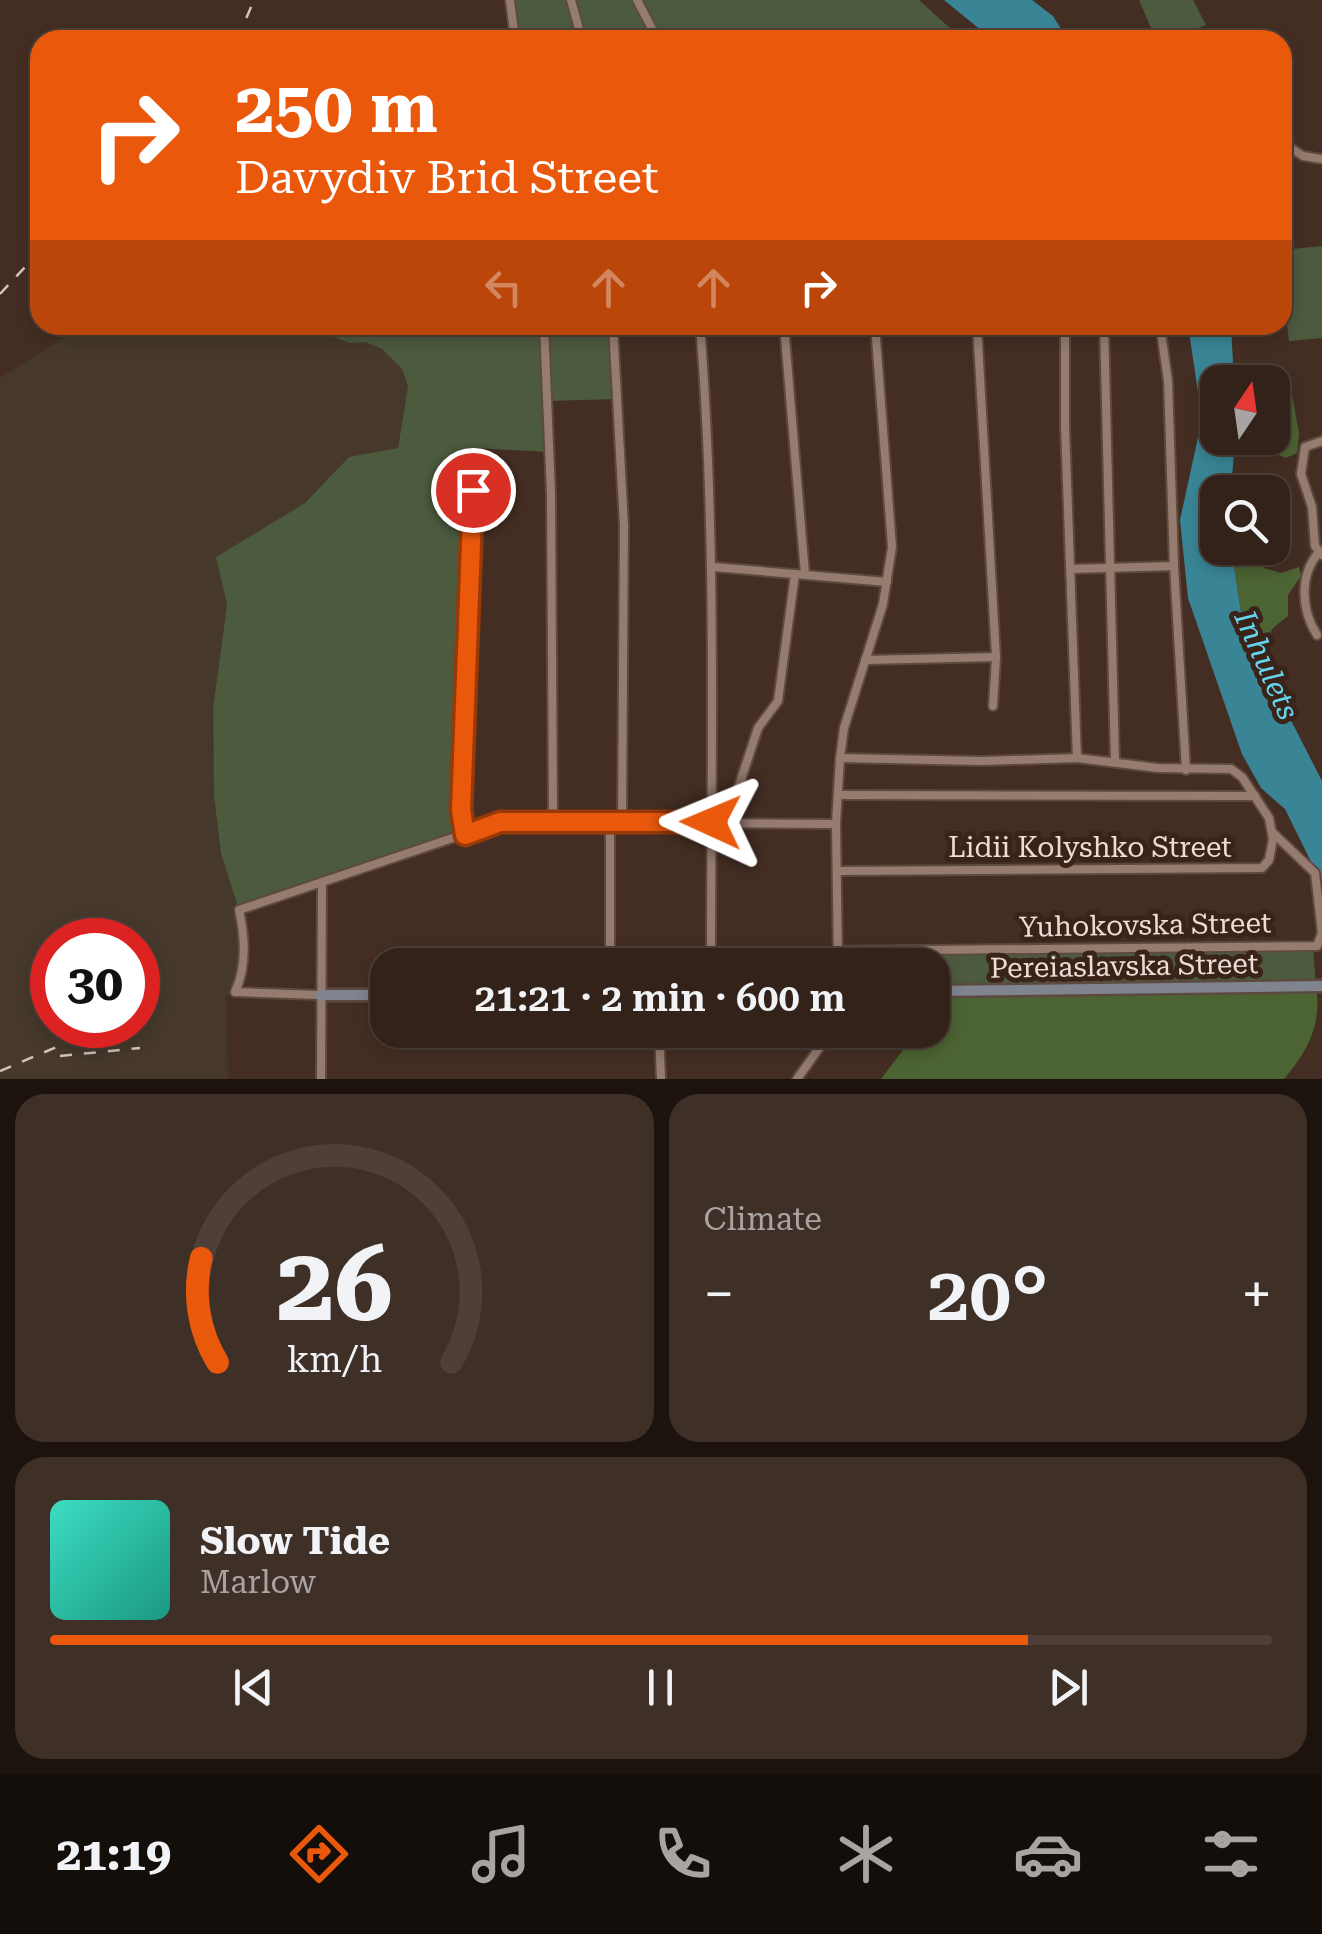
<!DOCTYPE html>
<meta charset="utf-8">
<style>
body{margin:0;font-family:"Roboto Serif",serif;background:#3e2f27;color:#f1f3f6;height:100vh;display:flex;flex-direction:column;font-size:38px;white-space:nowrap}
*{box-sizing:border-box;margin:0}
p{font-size:32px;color:#a9a4a2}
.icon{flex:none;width:55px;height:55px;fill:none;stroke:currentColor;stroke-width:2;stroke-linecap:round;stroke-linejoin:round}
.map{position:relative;height:1079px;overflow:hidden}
.panel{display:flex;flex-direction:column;gap:15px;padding:15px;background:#1c130e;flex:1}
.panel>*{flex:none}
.guide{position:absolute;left:30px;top:30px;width:1262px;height:305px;border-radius:30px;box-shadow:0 5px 15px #0003,0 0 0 2px #4e3f39;background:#ea580c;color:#fff;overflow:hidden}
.needle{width:65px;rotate:13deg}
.fabs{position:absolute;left:1200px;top:365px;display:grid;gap:20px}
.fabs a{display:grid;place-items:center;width:90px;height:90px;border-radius:20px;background:#33221a;box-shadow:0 5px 15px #0003,0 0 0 2px #4e3f39;font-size:50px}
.speed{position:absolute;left:30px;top:918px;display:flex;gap:20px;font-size:50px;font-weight:700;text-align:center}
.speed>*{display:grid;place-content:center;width:130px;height:130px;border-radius:50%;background:#33221a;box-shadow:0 5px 15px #0003,0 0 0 2px #4e3f39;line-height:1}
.speed .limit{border:15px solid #d22;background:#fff;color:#111}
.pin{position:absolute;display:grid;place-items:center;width:85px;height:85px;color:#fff;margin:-42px;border:5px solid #fff;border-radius:50%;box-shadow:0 2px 10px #0007}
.me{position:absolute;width:110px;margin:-55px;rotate:271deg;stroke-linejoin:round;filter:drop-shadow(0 0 8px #0008)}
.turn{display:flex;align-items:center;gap:35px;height:210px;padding:0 40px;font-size:45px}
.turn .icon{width:130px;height:130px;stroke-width:2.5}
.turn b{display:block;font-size:70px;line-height:85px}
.lanes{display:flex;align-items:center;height:95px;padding:0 40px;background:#0003;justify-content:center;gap:50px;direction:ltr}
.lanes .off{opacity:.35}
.big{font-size:75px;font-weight:600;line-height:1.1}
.panel .widget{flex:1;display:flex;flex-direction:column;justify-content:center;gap:15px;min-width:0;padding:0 35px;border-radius:30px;background:#3e2f27}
.panel .dial{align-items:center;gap:0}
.dial svg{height:260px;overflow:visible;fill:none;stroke:#4e3f39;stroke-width:7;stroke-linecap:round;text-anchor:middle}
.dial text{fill:#f1f3f6;stroke:none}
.song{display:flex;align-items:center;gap:30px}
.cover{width:120px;height:120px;border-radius:15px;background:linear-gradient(135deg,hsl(170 70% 55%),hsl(170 70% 35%))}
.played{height:10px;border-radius:5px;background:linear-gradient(90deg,#ea580c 80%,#4e3f39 80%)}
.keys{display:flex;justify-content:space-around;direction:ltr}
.heat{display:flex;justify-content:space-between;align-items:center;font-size:55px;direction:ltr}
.panel .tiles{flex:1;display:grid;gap:15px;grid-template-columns:1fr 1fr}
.widget:last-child{grid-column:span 2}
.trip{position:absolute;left:370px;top:948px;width:580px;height:100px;border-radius:30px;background:#33221a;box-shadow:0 5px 15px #0003,0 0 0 2px #4e3f39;font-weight:600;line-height:100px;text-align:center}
.tab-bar{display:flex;height:160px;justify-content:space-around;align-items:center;background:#140e0a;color:#a9a4a2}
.tab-bar .icon{width:70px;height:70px}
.tab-bar .current{color:#ea580c}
.tab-bar b{font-size:45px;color:#f1f3f6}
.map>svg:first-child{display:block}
</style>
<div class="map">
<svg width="1322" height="1079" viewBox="0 0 1322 1079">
<rect width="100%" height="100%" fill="#442e23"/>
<!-- industrial -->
<path fill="#46392b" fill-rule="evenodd" d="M84 325H304L350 342H365L382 349 402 369 408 386 398 449 349 457 305 503 216 557 227 605 213 709 212 749 239 910 242 976 235 992 226 997 228 1079H0V378ZM52 940H138V1025H52Z"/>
<!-- green -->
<g fill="#4c5a3e">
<polygon points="510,0 919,0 963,40 515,40"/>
<polygon points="1139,0 1193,0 1206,25 1167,40 1156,40"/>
<polygon points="1322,246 1322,338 1289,341 1283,293 1283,250"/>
<polygon points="304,325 613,325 617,399 548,401 549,452 475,448 461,810 465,835 239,910 221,853 214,795 213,709 227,605 216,557 305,503 349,457 398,448 408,386 402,369 382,349 365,342 350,343"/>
<polygon points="1313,947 1316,986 933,991 932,965 838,965 838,951"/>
</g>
<!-- forest -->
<g fill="#4c6332">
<polygon points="1275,377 1289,378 1299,433 1297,453 1286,458 1279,455 1278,433 1273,422 1272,382 1258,382"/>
<polygon points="1273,532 1284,550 1261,555 1264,568 1281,573 1299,567 1301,576 1288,595 1288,616 1273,628 1263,646 1253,646 1241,612 1231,548 1272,548"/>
<path d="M1316 986C1322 1024 1308 1051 1284 1079H881L918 1030H932L933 1011 948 991Z"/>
</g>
<!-- water -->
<g fill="#398596">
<polygon points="944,0 1032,0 1053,16 1068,40 993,40"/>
<polygon points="1188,325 1231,325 1234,382 1218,382 1218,438 1235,438 1231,492 1218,492 1218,548 1231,548 1241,612 1253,646 1322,781 1322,884 1285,809 1261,788 1242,754 1188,598 1180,520 1202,419"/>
</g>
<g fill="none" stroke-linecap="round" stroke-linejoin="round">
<!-- street casing -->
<g stroke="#5c4a40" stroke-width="12">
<g id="street">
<polyline points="510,0 515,40"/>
<polyline points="571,0 582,40"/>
<polyline points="637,0 658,40"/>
<polyline points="1286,145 1303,156 1322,159"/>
<polyline points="544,325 551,494 553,820"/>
<polyline points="613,325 624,526 622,821"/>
<path d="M700 325C717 538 711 751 711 965"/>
<polyline points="784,325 805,574"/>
<polyline points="977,325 996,657 993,706"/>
<polyline points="1065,325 1065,427 1077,758"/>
<polyline points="1104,325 1115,761"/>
<polyline points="1160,325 1168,381 1174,566 1186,770"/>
<polyline points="1322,441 1305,447 1301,474 1312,507 1315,546 1322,555"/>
<polyline points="714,567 887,582"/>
<polyline points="1071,569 1174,566"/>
<path d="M1317 635C1301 610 1299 575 1319 552"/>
<polyline points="865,660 996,657"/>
<polyline points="838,795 1255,796"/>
<polyline points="727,822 758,728 778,701 795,574"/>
<polyline points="465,835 461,810 473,489"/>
<polyline points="838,871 1262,868 1269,860 1273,839 1269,818 1242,777 1231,769 1158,768 1077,758 982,761 840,758"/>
<polyline points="838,951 1317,946 1322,933 1315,873 1272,832"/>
<polyline points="610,965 610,821"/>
<polyline points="838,965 836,824 840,758 844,728 883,604 892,547 875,325"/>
<path d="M320 995 235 992C247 967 245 937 239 910L500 822 836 824"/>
<polyline points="659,1030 661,1079"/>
<polyline points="321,1079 322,882"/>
<polyline points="797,1079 832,1030"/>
</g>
</g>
<!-- secondary casing -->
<g stroke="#5c4a40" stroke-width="15">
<g id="secondary">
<polyline points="932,991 1322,986"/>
<polyline points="320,995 388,995"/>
</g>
</g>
<!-- street -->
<use href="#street" stroke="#967b6f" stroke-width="8"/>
<!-- secondary -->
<use href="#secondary" stroke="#80848e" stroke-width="10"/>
<!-- rail -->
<g stroke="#d4c4bc" stroke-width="2.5" stroke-dasharray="12 12" stroke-linecap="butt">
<polyline points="237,40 254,0"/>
<polyline points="0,294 40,251"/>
<polyline points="60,1056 140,1048"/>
<polyline points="0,1071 73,1040 124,1027"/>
</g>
</g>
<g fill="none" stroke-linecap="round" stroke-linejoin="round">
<!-- route casing -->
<g stroke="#983908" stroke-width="25">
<polyline id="route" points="473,490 461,810 465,835 500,822 711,822"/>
</g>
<!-- route -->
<use href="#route" stroke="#ea580c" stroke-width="18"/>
</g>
<g text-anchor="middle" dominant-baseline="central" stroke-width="10" stroke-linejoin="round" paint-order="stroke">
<!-- street labels -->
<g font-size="28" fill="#ecddd6" stroke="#3a2419">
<text x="1090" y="847">Lidii Kolyshko Street</text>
<text transform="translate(1145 925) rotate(-1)">Yuhokovska Street</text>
<text transform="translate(1124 966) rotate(-1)">Pereiaslavska Street</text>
</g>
<!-- water labels -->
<g font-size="30" font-style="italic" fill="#64d5ef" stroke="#3a2419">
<text transform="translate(1267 665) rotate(66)">Inhulets</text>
</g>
</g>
</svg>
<div class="fabs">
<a><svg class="needle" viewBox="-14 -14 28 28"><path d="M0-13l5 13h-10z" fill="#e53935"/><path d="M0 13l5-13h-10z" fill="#a9a4a2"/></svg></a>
<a><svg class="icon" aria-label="search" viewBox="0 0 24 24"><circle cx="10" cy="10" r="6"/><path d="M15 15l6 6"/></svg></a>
</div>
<div class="speed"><div class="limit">30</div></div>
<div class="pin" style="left:473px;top:490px;background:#d93025"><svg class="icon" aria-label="arrive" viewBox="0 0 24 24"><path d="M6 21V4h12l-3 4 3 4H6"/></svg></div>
<svg class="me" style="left:711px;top:822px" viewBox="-20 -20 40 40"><path d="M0-17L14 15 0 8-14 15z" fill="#ea580c" stroke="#fff" stroke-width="4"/></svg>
<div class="trip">21:21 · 2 min · 600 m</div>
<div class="guide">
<div class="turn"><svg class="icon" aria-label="right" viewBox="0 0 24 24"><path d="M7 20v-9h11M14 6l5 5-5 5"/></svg><div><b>250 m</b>Davydiv Brid Street</div></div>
<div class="lanes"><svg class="icon off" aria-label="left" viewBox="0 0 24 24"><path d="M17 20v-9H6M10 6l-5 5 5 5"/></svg><svg class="icon off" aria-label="ahead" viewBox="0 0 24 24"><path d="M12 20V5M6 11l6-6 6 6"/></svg><svg class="icon off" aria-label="ahead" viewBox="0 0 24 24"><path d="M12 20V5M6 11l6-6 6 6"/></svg><svg class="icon" aria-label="right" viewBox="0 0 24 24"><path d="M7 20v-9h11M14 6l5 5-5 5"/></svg></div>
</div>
</div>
<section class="panel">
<div class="tiles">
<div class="widget dial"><svg viewBox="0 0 100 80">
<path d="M14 69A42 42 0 1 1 86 69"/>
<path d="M14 69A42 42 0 0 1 9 37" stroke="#ea580c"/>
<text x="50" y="56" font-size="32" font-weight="700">26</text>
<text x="50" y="72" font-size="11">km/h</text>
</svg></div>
<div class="widget"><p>Climate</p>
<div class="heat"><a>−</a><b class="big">20°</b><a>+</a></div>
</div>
<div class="widget">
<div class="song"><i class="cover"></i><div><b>Slow Tide</b><p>Marlow</p></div></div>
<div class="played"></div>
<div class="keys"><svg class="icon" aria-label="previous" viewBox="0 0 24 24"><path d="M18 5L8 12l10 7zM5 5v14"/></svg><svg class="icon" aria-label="pause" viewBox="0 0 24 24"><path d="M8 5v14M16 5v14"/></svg><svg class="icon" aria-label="next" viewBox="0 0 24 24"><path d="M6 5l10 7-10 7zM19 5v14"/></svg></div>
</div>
</div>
</section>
<nav class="tab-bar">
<b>21:19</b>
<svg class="icon current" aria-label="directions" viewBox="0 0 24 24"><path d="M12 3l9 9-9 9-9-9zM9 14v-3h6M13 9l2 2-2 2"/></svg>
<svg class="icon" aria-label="music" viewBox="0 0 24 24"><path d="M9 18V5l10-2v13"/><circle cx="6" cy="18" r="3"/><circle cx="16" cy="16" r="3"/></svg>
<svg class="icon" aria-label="phone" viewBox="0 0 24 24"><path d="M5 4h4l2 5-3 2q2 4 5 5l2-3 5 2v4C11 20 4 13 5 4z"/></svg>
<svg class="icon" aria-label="climate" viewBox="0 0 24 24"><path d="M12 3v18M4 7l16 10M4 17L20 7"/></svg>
<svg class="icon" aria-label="car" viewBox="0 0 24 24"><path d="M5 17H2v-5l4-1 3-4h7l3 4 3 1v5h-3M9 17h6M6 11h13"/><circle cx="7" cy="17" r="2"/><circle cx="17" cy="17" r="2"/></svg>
<svg class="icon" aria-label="filters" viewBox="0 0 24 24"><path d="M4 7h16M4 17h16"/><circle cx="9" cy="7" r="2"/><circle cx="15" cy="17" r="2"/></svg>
</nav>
